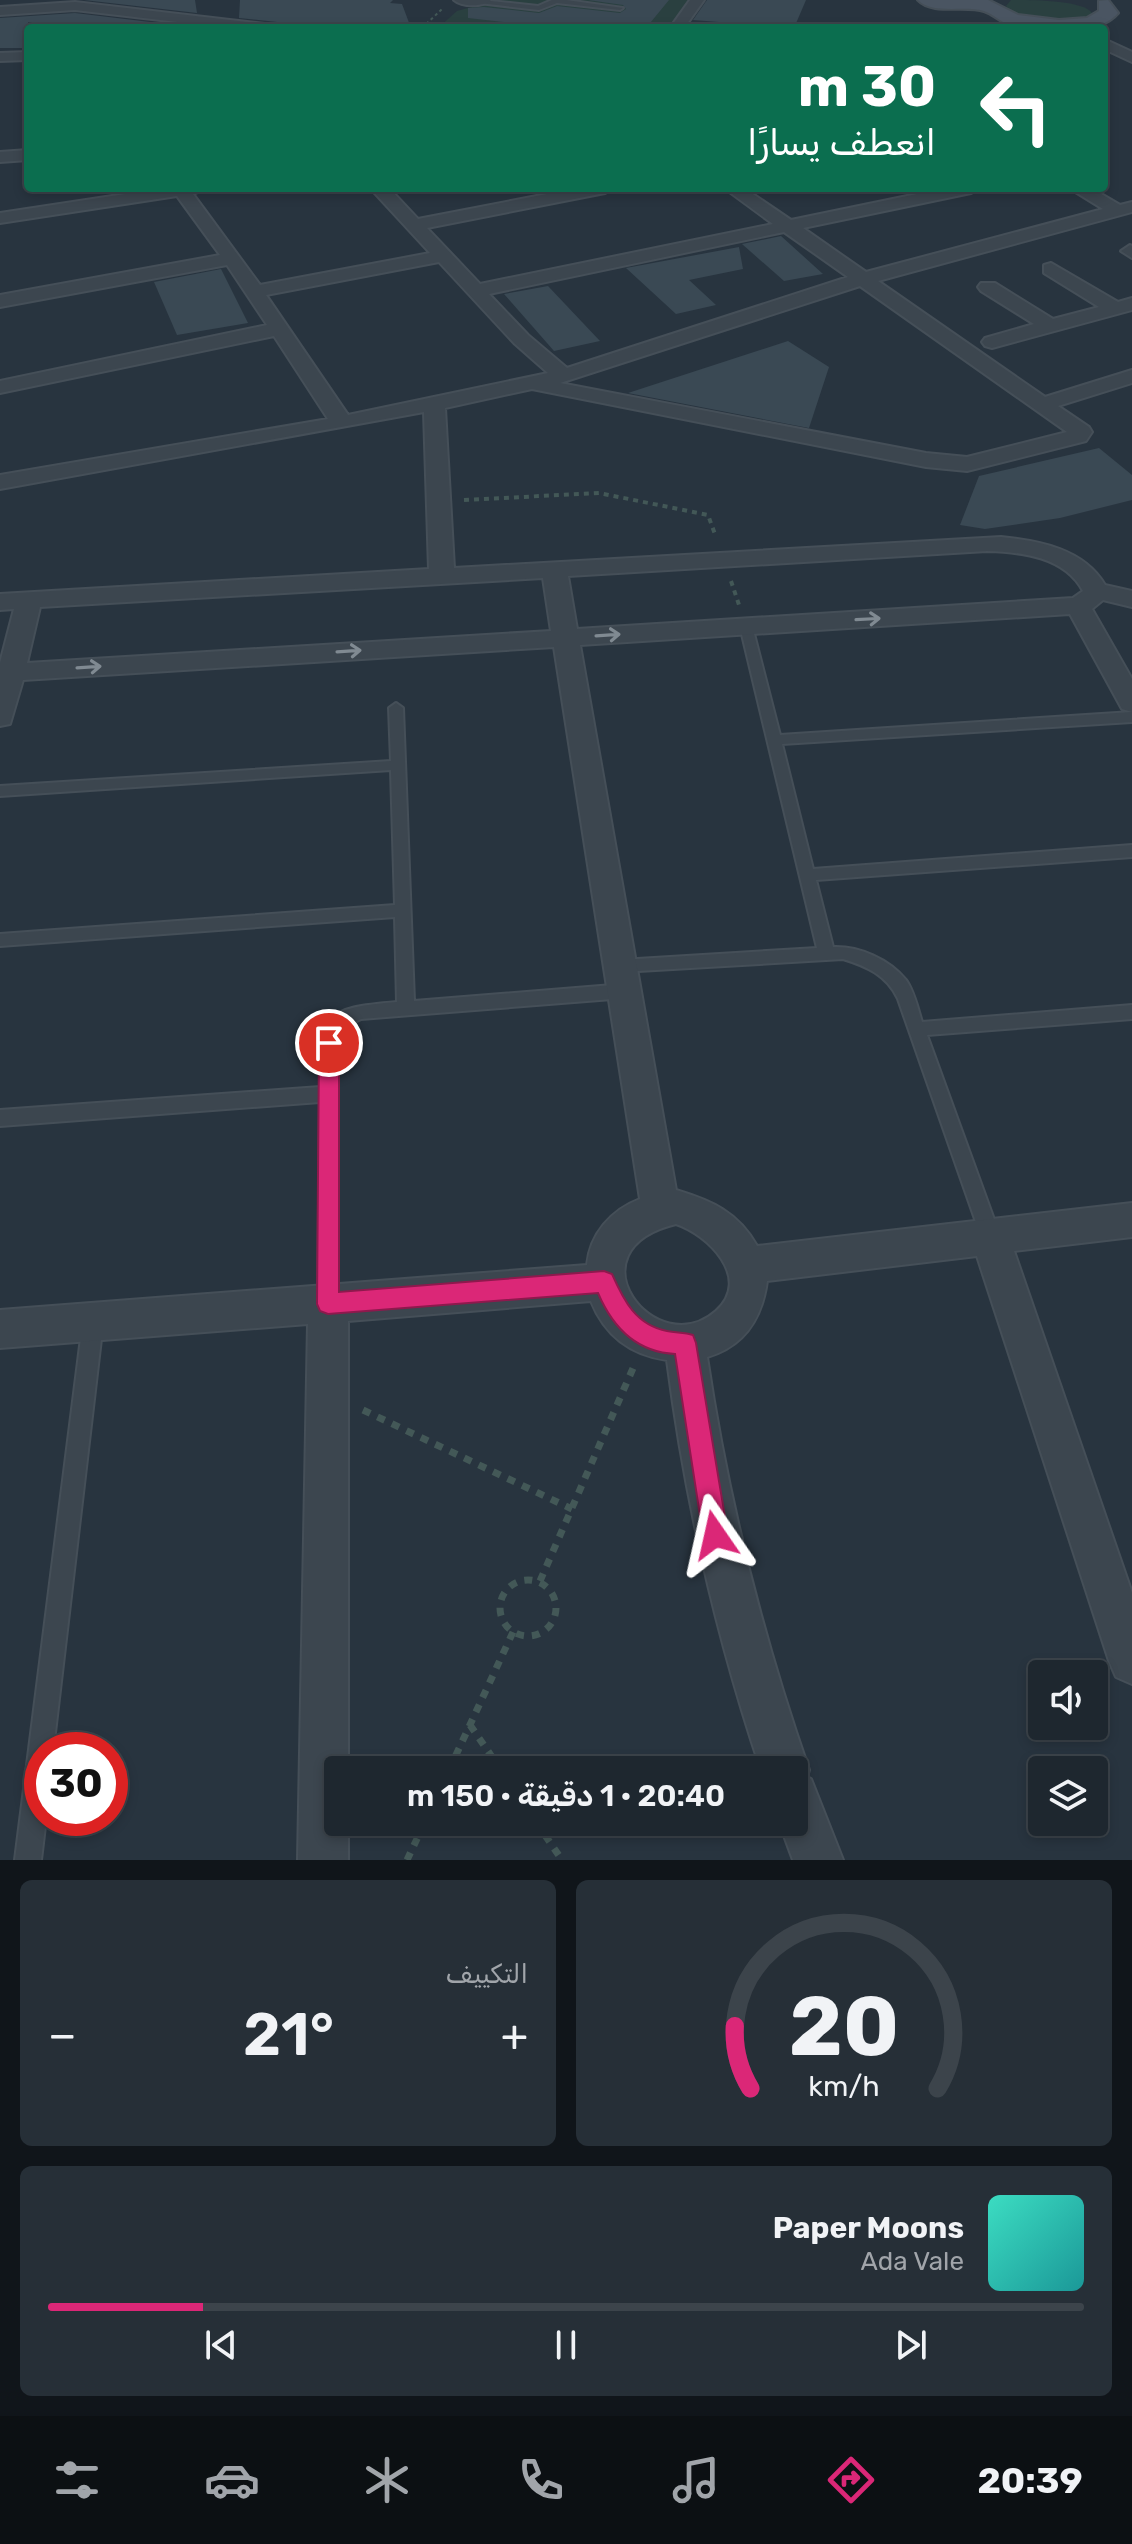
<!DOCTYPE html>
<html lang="ar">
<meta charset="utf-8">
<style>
body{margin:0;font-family:Rubik,"Noto Sans Arabic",sans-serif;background:#262f37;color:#f1f3f6;direction:rtl;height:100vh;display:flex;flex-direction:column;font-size:30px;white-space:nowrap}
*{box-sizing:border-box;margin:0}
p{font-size:26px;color:#a1a5aa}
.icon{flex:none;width:44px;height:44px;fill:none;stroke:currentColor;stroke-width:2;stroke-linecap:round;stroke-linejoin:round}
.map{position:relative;height:1860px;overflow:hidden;direction:ltr}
.drawer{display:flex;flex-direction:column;gap:20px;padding:20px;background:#10151a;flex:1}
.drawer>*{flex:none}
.top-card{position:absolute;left:24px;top:24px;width:1084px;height:168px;border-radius:8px;box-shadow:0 4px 12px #0003,0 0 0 2px #3c444b;direction:rtl;background:#0b6e4f;color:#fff;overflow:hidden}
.buttons{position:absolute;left:1028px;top:1660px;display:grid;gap:16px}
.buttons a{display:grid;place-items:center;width:80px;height:80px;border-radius:8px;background:#1e272f;box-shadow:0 4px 12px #0003,0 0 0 2px #3c444b;font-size:40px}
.speed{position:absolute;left:24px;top:1732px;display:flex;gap:16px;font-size:40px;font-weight:700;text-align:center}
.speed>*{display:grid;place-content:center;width:104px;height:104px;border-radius:50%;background:#1e272f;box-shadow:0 4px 12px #0003,0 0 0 2px #3c444b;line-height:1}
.speed .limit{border:12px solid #d22;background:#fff;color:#111}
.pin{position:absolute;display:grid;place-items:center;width:68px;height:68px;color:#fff;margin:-34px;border:4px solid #fff;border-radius:50%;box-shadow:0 2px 8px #0007}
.me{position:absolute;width:88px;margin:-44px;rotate:349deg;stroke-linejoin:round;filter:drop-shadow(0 0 6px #0008)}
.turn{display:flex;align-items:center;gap:28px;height:168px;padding:0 40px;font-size:36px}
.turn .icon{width:104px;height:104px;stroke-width:2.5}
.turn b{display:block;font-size:56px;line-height:68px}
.big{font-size:60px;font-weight:600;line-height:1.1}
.drawer .widget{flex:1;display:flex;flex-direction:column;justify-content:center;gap:12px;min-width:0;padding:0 28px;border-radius:12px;background:#262f37}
.drawer .dial{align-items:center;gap:0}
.dial svg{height:208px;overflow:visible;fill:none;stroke:#3c444b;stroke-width:7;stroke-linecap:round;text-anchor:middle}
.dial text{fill:#f1f3f6;stroke:none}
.song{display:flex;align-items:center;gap:24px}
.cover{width:96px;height:96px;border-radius:12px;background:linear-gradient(135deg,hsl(170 70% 55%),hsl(180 70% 35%))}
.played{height:8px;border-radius:4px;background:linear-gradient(90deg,#db2777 15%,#3c444b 15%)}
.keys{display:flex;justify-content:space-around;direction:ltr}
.heat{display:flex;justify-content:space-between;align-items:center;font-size:44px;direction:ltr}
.drawer .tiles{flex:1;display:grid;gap:20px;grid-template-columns:1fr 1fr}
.widget:last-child{grid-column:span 2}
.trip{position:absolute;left:324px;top:1756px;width:484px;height:80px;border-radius:8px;background:#1e272f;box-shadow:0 4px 12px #0003,0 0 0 2px #3c444b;font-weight:600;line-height:80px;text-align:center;direction:rtl}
.tabs{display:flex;height:128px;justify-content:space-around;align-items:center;background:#0c1013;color:#a1a5aa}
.tabs .icon{width:56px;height:56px}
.tabs .on{color:#db2777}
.tabs b{font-size:36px;color:#f1f3f6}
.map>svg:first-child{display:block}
</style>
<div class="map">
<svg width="1132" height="1860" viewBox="0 0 1132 1860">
<rect width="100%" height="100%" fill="#28343f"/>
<!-- green -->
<g fill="#2a4040">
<polygon points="496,0 696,0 674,28 438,28 457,11"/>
<path d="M1011 0C1031 0 1083 0 1092 13 1074 28 1022 24 1006 6Z"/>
</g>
<!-- building -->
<g fill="#3a4954">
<polygon points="84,0 195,0 197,13"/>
<polygon points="240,0 393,0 390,3 402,4 411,28 333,28 239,18"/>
<polygon points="588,0 669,0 646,28 558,28 468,18 468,8 484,7 539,13 557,6 620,13 626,9 623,5"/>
<polygon points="707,0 806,0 794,28 693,20"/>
<polygon points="75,13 200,28 93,28 28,22 28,48 0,48 0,18"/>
<polygon points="781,236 823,274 784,281 742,244"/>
<polygon points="739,247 743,269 689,280 716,305 676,314 626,268"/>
<polygon points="221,269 248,323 177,335 154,282"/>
<polygon points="548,286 600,341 554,351 504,294"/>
<polygon points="788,341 829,367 809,428 628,393"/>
<polygon points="1099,448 1132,475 1132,500 1060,518 985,529 960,525 979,476"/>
</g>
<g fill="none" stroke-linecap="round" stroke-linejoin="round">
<!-- lane casing -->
<g stroke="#454f58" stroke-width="4">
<g id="lane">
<polygon points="481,0 538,6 552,0 566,0 623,8 620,10 557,3 539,10 479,3"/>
<polygon points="67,188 107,188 103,191 71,191"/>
<path d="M746 622 752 626 780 735 1132 712V722L782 744 813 869 1132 845V857L816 880 833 947C859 946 889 959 906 980 914 991 918 1009 922 1022L1132 1005V1019L927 1035 1000 1236 997 1242 990 1245 983 1242 898 999C887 975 866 966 843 959L621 972 615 971 613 966 615 961 621 960 817 948 740 626Z"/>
<path d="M396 703 403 708 414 1001 625 984 631 986 633 991 631 996 625 998 361 1019 345 1027 338 1043V1303L335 1310 328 1312 321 1310 318 1303 320 1102 0 1126V1110L320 1087C321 1014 323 1008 397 1002L395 917 0 946V934L395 905 391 770 0 796V786L391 761 389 708Z"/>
<polygon points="93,1313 100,1315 103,1322 53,1750 42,1750 42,1818 46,1818 41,1860 15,1860 83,1322 86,1315"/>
</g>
</g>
<!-- street casing -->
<g stroke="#454f58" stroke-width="4">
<g id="street">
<path d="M454 0H491C483 7 462 7 454 0Z"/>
<polygon points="690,0 704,0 684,28 670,28"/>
<polygon points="75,2 265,24 272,28 229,28 75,10 0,15 0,7"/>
<polygon points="1104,39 1132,52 1132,62 1104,49"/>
<polygon points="28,52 28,60 0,61 0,53"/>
<polygon points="28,150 28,160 0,162 0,152"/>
<path d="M165 188H208L193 194 260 285 430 253 370 188H389L418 219 578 188H614L605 193 427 228 480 284 773 224 724 188H744L791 220 946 188H980L971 193 803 228 866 272 1103 209 1069 188H1091L1120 205 1132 202V212L878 281 1045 397 1132 370V383L1058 406 1089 427 1092 432 1086 441 967 471 926 467 532 389 445 408 454 568 1001 537C1040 541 1084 549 1105 585L1132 591V607L1103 600 1092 609 1132 679V712L1122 709 1070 614 580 645 676 1190C712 1201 738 1212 757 1246L1132 1203V1237L1014 1251 1132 1593V1684L1116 1677 1109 1661 977 1256 767 1281C762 1318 745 1346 707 1357 728 1499 762 1635 809 1770L807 1777 811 1779 843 1860H793L779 1822H794V1770H761C716 1636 685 1500 667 1360 631 1355 605 1336 591 1301L348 1321V1770H338V1822H348V1860H298L308 1324 0 1348V1310L587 1265C590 1234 611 1210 640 1199L554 647 23 680 10 724 0 726V663L14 609 0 610V594L429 569 424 412 0 489V475L328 419 274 336 0 393V381L267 325 227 265 0 307V295L220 255 177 196 0 223V213ZM784 232 848 277 567 368 528 335 489 294ZM439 262 514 343 548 373 348 415 266 295ZM860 286 1067 432 967 457 926 453 560 383ZM987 551C1022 552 1065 557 1083 591L1073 598 577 629 568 576ZM543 578 551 631 27 663 40 607ZM676 1224C707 1234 753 1278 716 1311 656 1364 567 1250 676 1224Z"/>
<polygon points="1130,245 1132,246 1132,258 1121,251"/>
<polygon points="1051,263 1118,302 1132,298 1132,310 992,348 985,346 982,342 985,338 1034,324 981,291 978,287 981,283 995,283 1053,319 1099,307 1044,273 1044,265"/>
</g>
</g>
<!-- secondary casing -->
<g stroke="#454f58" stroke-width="4">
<path id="secondary" d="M918 0H988L1018 15 1059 20 1087 18 1099 11V1L1108 0 1118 13C1098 37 1040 32 1011 25 1001 23 994 14 984 11 965 5 932 15 918 0Z"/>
</g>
<!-- path-far2 -->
<polyline stroke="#435857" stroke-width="2" stroke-dasharray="3 3" stroke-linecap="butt" points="422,28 442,9"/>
<!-- path-far1 -->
<g stroke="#435857" stroke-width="4" stroke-dasharray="5 5" stroke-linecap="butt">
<polyline points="464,500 599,493 708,515 716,537"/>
<polyline points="731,581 739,605"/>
</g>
<!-- path -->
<g stroke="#435857" stroke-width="7" stroke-dasharray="8 8" stroke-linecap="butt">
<polyline points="363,1410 572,1509"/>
<circle cx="528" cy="1608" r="28"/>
<polyline points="540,1581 634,1366"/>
<polyline points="470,1725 501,1770"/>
<polyline points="449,1770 513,1632"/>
<polyline points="536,1822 562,1860"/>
<polyline points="407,1860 425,1822"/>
</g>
<!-- lane -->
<use href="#lane" fill="#3c464f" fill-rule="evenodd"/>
<!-- street -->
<use href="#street" fill="#3c464f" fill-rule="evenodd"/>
<!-- secondary -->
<use href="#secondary" fill="#4a5562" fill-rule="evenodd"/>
</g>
<!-- one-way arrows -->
<defs><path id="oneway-shaft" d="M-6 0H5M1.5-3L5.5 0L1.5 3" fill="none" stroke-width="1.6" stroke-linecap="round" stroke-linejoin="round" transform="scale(2)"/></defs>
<g stroke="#808a92">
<use href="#oneway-shaft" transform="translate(868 619) rotate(-3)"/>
<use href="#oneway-shaft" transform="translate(608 635) rotate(-4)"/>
<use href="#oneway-shaft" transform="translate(349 651) rotate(-4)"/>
<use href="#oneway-shaft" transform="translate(89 667) rotate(-4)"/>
</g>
<!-- route -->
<path fill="#db2777" stroke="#8e194d" stroke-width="2" d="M329 1035 339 1043V1292L604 1271 612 1274C624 1301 636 1325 667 1331 676 1333 684 1332 693 1335L696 1343 728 1535 724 1544 715 1547 706 1544 703 1535 675 1354C635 1352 612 1326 598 1293L328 1314 320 1311 317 1304 319 1043Z"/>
</svg>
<div class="buttons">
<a><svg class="icon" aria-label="sound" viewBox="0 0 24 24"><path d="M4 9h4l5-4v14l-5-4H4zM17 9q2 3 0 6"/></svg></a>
<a><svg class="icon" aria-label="layers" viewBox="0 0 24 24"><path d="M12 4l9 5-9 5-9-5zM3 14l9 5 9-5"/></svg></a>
</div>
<div class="speed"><div class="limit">30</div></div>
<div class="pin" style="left:329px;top:1043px;background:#d93025"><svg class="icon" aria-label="arrive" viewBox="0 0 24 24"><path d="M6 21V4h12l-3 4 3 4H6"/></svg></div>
<svg class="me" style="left:715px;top:1535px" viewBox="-20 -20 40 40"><path d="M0-17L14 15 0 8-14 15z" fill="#db2777" stroke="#fff" stroke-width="4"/></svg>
<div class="trip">20:40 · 1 دقيقة · 150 m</div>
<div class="top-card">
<div class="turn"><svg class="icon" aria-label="left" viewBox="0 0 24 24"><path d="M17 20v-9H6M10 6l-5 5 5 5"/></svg><div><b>30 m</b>انعطف يسارًا</div></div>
</div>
</div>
<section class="drawer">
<div class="tiles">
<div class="widget dial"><svg viewBox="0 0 100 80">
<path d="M14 69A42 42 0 1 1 86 69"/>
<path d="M14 69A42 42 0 0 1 8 45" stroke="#db2777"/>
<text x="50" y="56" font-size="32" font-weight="700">20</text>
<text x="50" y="72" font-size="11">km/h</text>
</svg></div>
<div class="widget"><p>التكييف</p>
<div class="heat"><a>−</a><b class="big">21°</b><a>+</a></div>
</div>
<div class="widget">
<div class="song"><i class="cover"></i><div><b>Paper Moons</b><p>Ada Vale</p></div></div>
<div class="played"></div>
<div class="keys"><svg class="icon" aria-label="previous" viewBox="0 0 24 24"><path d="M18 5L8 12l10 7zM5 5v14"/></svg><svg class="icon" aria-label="pause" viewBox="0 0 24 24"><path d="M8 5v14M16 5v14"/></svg><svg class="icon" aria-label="next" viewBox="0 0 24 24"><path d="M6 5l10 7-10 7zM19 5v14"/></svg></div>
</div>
</div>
</section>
<nav class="tabs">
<b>20:39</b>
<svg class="icon on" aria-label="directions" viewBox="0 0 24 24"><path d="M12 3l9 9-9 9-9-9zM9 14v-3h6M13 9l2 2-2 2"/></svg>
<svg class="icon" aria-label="music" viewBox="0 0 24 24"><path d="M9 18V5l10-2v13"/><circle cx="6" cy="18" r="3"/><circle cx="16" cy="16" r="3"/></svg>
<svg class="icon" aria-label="phone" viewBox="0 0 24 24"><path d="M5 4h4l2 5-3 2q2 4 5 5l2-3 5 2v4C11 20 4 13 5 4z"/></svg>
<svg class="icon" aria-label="climate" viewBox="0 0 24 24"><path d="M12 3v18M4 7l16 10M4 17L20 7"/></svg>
<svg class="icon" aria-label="car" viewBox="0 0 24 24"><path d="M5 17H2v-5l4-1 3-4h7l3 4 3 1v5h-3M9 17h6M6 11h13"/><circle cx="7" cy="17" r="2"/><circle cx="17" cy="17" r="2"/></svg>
<svg class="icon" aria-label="filters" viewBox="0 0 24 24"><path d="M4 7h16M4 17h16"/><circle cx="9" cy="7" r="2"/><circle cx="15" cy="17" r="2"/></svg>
</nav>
